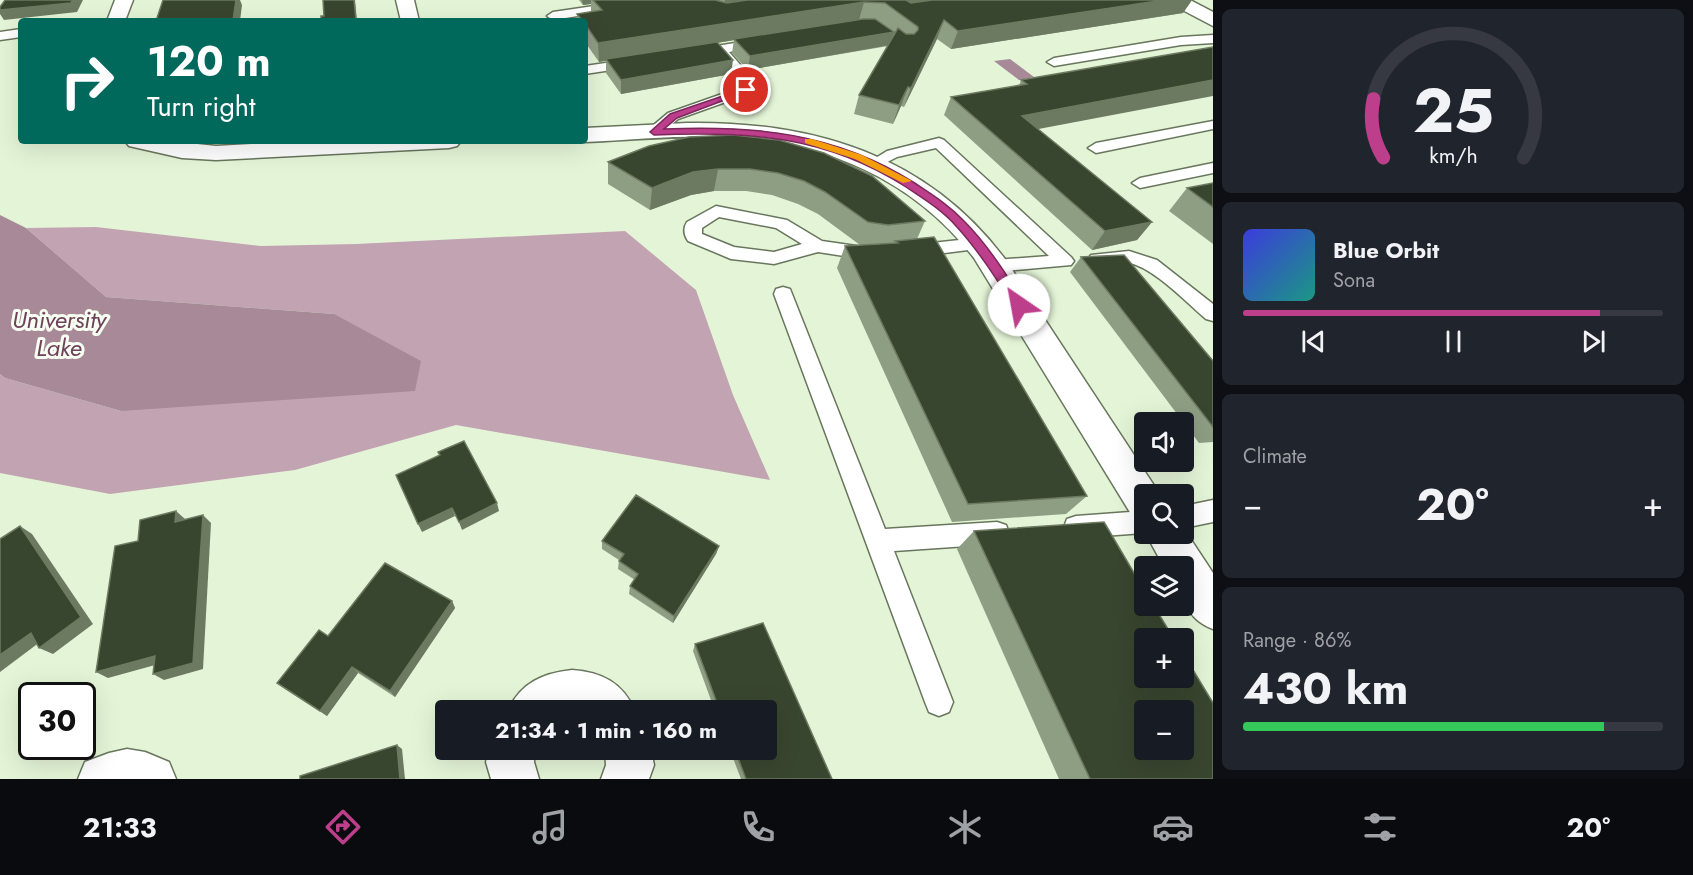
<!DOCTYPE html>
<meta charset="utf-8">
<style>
body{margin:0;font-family:Jost,sans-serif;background:#20242c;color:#f1f3f6;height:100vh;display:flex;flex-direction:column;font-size:22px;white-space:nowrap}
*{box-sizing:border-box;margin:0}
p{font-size:20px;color:#9ea1a6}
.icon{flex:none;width:33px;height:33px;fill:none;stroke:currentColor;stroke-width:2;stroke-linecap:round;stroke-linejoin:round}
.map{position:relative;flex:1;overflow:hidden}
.drawer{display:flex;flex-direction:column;gap:9px;padding:9px;background:#0d0f14;width:480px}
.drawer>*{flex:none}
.banner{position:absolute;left:18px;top:18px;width:570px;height:126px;border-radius:6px;box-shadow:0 6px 24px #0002;background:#00695c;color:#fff;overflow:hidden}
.fabs{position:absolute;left:1134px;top:412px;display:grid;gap:12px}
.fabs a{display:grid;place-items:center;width:60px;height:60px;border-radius:6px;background:#171b24;box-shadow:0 6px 24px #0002;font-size:30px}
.speed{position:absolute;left:18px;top:682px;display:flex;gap:12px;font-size:30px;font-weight:700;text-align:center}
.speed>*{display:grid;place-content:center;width:78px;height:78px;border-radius:50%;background:#171b24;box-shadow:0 6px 24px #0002;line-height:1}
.speed .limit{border:3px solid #111;border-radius:9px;background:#fff;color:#111}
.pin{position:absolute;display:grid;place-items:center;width:51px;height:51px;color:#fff;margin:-26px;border:3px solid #fff;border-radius:50%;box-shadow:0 2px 6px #0007}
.me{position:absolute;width:66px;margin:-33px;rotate:327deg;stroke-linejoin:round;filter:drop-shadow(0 0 4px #0008)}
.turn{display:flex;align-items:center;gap:21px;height:126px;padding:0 30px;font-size:27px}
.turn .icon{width:78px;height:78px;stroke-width:2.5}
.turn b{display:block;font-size:42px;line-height:51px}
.big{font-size:45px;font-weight:700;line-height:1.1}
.drawer .card{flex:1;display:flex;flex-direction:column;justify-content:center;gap:9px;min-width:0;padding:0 21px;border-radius:9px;background:#20242c}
.drawer .dial{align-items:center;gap:0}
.dial svg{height:156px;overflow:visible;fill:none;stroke:#363941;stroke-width:7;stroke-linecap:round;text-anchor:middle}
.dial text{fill:#f1f3f6;stroke:none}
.song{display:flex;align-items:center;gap:18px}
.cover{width:72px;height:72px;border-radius:9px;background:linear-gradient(135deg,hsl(240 70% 55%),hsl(170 70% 35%))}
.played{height:6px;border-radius:3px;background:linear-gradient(90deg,#bd3e8b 85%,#363941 85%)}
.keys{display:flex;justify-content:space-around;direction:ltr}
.heat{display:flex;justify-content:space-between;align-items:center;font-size:33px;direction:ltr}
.charge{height:9px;border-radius:4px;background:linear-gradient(90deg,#34c759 86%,#363941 0)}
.trip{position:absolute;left:435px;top:700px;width:342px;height:60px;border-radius:6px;background:#171b24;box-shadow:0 6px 24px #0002;font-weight:700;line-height:60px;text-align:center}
.menu{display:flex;height:96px;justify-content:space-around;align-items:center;background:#090b0e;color:#9ea1a6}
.menu .icon{width:42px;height:42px}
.menu .active{color:#bd3e8b}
.menu b{font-size:27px;color:#f1f3f6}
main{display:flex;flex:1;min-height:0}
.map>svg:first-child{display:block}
</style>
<main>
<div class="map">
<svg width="1213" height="779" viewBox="0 0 1213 779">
<rect width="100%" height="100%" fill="#e4f5d7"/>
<!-- forest -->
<polygon fill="#c2a3b2" points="96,227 261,246 356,244 625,231 696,290 733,395 770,480 456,425 295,470 110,494 0,473 0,374 5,378 121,411 334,314 106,297 26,228"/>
<!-- water -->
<g fill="#a78998">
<polygon points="1010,59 1034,77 1019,80 994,61"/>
<polygon points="0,215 26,228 106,297 334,314 421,361 415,391 121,411 5,378 0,374"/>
</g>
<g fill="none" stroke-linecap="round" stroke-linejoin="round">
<!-- lane casing -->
<g stroke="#68765d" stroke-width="3">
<g id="lane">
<polygon points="635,0 664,0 658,3 553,20 547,16 553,12"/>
<polygon points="21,29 21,37 0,40 0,32"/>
<polygon points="1213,35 1213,43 1181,45 1054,66 1047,62 1054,58 1181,37"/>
<polygon points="760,39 766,43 764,46 729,52 752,78 753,90 751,93 678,119 659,135 649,135 647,132 649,129 668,113 739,88 738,79 716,54 696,57 690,53 691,50"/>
<polygon points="633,59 638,60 640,63 638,66 585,74 585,66"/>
<polygon points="1213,121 1213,129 1096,153 1088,148 1096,143"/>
<polygon points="939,138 944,140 1071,257 1074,261 1071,265 994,272 988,270 985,266 988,262 994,260 1049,256 936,148 897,157 874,169 866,164 887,151"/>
<polygon points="1213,163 1213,173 1140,188 1132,183 1140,178"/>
<path d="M716 206 787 220 822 241 870 248 876 250 879 254 876 258 870 260 818 252 774 264 731 259 688 241C684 235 683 228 687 222ZM719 217 776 228 802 244 774 252 734 247 702 234V228Z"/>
<polygon points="978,238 984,240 987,244 984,248 913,257 907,255 904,251 907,247 913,245"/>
<path d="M1129 251 1157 260 1213 304V321L1206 319C1187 303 1153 267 1129 263 1116 261 1103 267 1091 263L1088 259 1091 255Z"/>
<polygon points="783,287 790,289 792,294 885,529 997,522 1006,525 1009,533 1006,541 997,544 894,551 953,702 949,712 939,716 929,712 925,702 774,294 776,289"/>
<polygon points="1213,500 1213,522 1184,528 1184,506"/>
<polygon points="1144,511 1144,533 1076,538 1067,535 1064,527 1067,519 1076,516"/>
</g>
</g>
<!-- street casing -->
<g stroke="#68765d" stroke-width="3">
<g id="street">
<polygon points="115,0 133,0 125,21 107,21"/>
<polygon points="396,0 414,0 419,21 401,21"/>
<path d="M687 123C813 121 927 155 1005 259L1157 490 1159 495H1144V518L1131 514 974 258C914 180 825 141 727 137 680 135 632 140 585 142L581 141H585V128Z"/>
<polygon points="125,141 169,141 216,146 310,141 461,141 457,146 449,148 216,160 182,158 129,146"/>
<path d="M1184 529 1213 573V629C1182 617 1184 596 1184 567H1164L1146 534H1184Z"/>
<path d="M572 670C602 672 623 683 635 711H508C520 683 543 673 572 670Z"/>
<polygon points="127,749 145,752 169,762 176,779 78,779 85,762 109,753"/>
<polygon points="489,750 535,750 534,762 539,779 491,779 486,762"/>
<polygon points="605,750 651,750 654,765 649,779 601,779 606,765"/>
</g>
</g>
<!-- secondary casing -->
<g stroke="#68765d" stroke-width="3">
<polygon id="secondary" points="1168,0 1190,0 1213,12 1213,26 1171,4"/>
</g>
<!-- lane -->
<use href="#lane" fill="#fff" fill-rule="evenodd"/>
<!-- street -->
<use href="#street" fill="#fff" fill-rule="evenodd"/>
<!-- secondary -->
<use href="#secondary" fill="#fff" fill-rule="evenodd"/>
</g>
<!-- wall -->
<g fill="#8e9e83">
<polygon points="579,0 1192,0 1183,13 951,49 937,39 904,107 901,106 893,124 854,114 859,95 888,46 748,70 732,53 734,40 717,43 731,74 621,94 606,73 606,60 599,62 585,42 585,21 578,21 577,14 591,12 591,4 583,5"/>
<polygon points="1213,47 1038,129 1152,222 1137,240 1092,250 944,115 951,97 1019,86 1021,80"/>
<polygon points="689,137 925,221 917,239 1087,496 1066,514 952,522 837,268 845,246 860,245 818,214 798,204 772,195 746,191 714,191 691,195 650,210 608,184 608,162"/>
<polygon points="1213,183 1213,244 1169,211 1187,188"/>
<polygon points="1081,257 1213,361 1213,442 1199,443 1070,272"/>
<polygon points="974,531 1213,779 1059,779 957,549"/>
<polygon points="602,541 719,546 716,554 673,623 629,594 630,586 635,580 618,569 619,560 602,549"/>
<polygon points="452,601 455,608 395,697 358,673 327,716 285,689 328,636"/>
<polygon points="763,623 832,779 741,779 730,750 766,750 766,711 715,711 693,651 695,644"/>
</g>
<!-- shaded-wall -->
<g fill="#6c7a61">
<polygon points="73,0 83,0 77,12 4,20 0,14 0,10"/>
<polygon points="236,0 240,0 242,5 240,21 233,21"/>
<polygon points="354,0 355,0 357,21 356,21"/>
<polygon points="582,0 591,0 591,4 583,5"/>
<polygon points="725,0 784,0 724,9"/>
<polygon points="902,0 966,0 905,9"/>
<polygon points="1164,0 1192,0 1183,13 951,49 958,31"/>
<polygon points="864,2 859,20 599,62 598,43"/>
<polygon points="944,20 937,39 904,107 911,88"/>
<polygon points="894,32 890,45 748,70 750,56"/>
<polygon points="733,60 731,74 621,94 621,80"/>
<polygon points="1213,80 1213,96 1012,134 1022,116"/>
<polygon points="908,87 901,106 893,124 899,105"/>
<polygon points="718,169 714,191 691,195 650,210 652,188 693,172"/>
<polygon points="1152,222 1137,240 1092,250 1105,231"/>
<polygon points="497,503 499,511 462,530 459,522"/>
<polygon points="452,508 455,516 422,532 418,524"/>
<polygon points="176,511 185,519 175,522"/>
<polygon points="203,515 211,523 203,669 164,680 153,674"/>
<polygon points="20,526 32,534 93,624 53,654 39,648"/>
<polygon points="719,546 716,554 673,623 674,616"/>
<polygon points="452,601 455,608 395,697 390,691"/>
<polygon points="31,633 44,639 0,672 0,655"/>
<polygon points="155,656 166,662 108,678 96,672"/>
<polygon points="352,667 358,673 327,716 320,711"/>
<polygon points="397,745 402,749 405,779 400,779"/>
</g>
<!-- building -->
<g fill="#39462f" stroke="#6c7a61" stroke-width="1.5" fill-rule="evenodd">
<polygon points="5,0 73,0 71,3 0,10 0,7"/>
<polygon points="163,0 236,0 233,21 156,21"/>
<polygon points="323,0 354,0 356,21 321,21 321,16 324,16"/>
<polygon points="593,0 715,0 727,3 747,0 906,0 911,3 932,0 1164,0 958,31 944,20 911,88 908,87 899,105 859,95 898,28 906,34 914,34 918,30 918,27 885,3 864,2 598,43 585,24 585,21 583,21 577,14 602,10"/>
<polygon points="863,19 875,19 894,32 750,56 734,39"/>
<polygon points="717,42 733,60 621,80 606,59"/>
<polygon points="1213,47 1213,80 1022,116 1152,222 1105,231 951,97 1027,84 1021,80"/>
<polygon points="733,135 779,140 824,153 872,176 925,221 888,225 868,222 825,192 804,181 778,173 750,169 718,169 693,172 652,188 608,162 649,146 689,137"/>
<polygon points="1213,183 1213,207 1187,188"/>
<polygon points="934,237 1087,496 968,504 845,246 898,243 895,241"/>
<polygon points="1124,255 1213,361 1213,427 1081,257"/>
<polygon points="464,441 497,503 459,522 452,508 418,524 396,475 440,455 438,452"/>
<polygon points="636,495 719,546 674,616 630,586 638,574 619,561 624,554 602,541"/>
<polygon points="176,511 175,522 203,515 193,663 153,674 155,656 96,672 115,546 138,541 140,520"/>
<path d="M1104 522 1144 590V606H1154L1174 639H1144V678H1184V655L1213 703V779H1090L974 531ZM1144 711H1184V750H1144Z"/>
<polygon points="20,526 81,617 39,648 31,633 0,655 0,539"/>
<polygon points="385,563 452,601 390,691 352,667 320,711 277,683 319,630 328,636"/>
<polygon points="763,623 832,779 746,779 735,750 766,750 766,711 720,711 695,644"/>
<polygon points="397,745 400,779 300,779 300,776"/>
</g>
<!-- route -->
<path fill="#bd3e8b" stroke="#7b285a" stroke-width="1.5" d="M743 89 751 90 677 118 664 129C754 125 836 133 913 182 931 194 949 205 964 221 988 245 1008 276 1025 305L1023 308H1015C997 280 979 251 956 226 942 210 924 199 906 187 825 135 747 131 654 135L650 132 670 114Z"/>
<!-- slow -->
<polygon fill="#f59e0b" points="805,139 812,139 862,155 912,181 903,183 855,159 805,143"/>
<g text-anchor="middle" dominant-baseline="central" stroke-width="6" stroke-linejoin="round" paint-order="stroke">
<!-- water labels -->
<g font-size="24" font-style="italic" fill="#6f415a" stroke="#f7fef2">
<text x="59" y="319">University<tspan x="59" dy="28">Lake</tspan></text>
</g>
</g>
</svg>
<div class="fabs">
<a><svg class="icon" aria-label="sound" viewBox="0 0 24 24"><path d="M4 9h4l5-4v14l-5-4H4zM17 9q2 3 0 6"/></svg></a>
<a><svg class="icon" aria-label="search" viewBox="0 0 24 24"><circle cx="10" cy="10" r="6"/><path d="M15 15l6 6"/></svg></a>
<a><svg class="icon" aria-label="layers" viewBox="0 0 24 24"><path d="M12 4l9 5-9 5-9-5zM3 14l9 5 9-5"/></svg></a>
<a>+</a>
<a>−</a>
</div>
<div class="speed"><div class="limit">30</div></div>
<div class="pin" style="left:746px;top:90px;background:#d93025"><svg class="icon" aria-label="arrive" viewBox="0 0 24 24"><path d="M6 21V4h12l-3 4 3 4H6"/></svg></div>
<svg class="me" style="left:1019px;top:305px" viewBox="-20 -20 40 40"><circle r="19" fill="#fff"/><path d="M0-13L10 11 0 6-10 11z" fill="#bd3e8b"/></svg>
<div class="trip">21:34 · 1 min · 160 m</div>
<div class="banner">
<div class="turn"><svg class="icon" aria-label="right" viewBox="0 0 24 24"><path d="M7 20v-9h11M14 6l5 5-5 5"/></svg><div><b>120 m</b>Turn right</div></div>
</div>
</div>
<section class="drawer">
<div class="card dial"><svg viewBox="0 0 100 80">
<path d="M14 69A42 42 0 1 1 86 69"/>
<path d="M14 69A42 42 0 0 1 9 39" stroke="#bd3e8b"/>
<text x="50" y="56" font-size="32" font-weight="700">25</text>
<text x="50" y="72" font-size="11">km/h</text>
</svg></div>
<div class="card">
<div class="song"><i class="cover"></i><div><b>Blue Orbit</b><p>Sona</p></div></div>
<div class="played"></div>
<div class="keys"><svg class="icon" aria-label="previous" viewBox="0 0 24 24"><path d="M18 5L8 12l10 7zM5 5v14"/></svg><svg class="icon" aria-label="pause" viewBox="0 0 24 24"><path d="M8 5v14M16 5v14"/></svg><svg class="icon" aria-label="next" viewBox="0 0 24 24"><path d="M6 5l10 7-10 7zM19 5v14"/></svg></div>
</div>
<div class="card"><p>Climate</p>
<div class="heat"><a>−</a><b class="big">20°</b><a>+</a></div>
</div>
<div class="card"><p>Range · 86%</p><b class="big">430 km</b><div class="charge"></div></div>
</section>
</main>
<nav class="menu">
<b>21:33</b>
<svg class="icon active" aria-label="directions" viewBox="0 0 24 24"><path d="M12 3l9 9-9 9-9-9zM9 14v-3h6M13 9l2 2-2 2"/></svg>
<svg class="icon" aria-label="music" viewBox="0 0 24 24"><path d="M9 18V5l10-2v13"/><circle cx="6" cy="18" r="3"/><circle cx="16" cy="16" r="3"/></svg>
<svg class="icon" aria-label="phone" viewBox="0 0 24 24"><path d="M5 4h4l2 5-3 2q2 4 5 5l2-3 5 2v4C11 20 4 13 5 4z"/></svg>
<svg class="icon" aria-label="climate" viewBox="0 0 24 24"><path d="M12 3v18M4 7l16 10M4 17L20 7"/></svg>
<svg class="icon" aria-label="car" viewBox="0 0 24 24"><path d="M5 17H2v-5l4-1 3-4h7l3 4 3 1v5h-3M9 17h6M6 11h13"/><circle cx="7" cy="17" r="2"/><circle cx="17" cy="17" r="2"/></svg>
<svg class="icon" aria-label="filters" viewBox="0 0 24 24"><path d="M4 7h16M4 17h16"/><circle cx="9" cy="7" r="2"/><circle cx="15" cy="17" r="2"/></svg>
<b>20°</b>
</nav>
